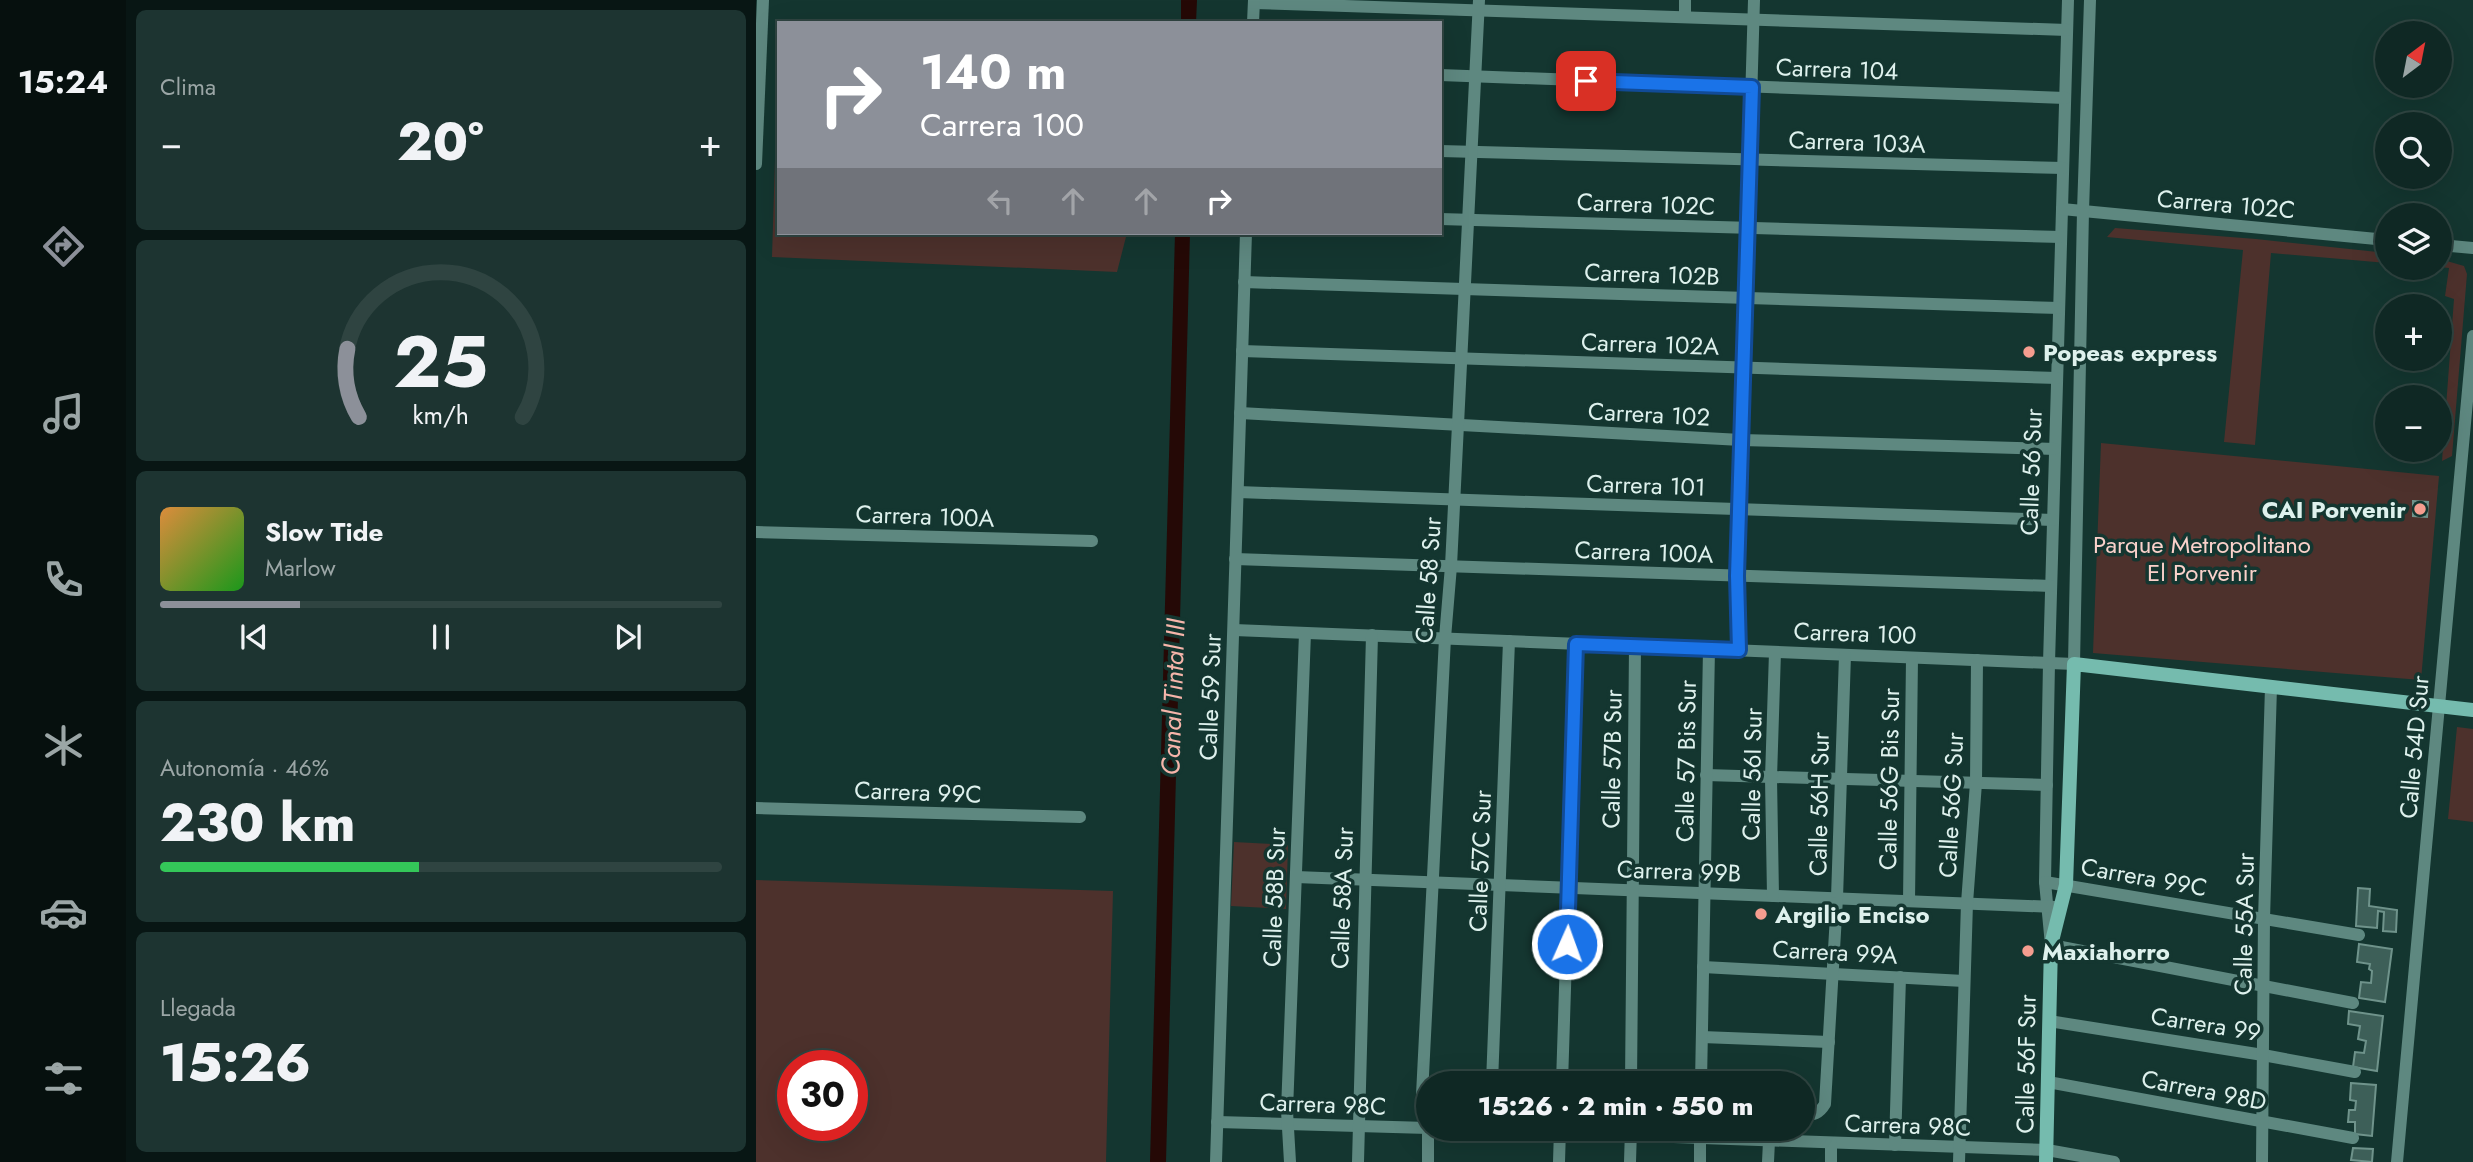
<!DOCTYPE html>
<html lang="es">
<meta charset="utf-8">
<style>
body{margin:0;font-family:Jost,sans-serif;background:#1d3431;color:#f1f3f6;height:100vh;display:flex;flex-direction:column;font-size:26px;white-space:nowrap}
*{box-sizing:border-box;margin:0}
p{font-size:23px;color:#9ba6a6}
.icon{flex:none;width:38px;height:38px;fill:none;stroke:currentColor;stroke-width:2;stroke-linecap:round;stroke-linejoin:round}
.map{position:relative;flex:1;overflow:hidden}
.panel{display:flex;flex-direction:column;gap:10px;padding:10px;background:#081614;width:630px}
.panel>*{flex:none}
.guide{position:absolute;left:21px;top:21px;width:665px;height:214px;border-radius:0px;box-shadow:0 7px 28px #0002,0 0 0 2px #2f4441;background:#8c9099;color:#fff;overflow:hidden}
.needle{width:46px;rotate:32deg}
.tools{position:absolute;left:1619px;top:21px;display:grid;gap:14px}
.tools a{display:grid;place-items:center;width:77px;height:77px;border-radius:50%;background:#0f2824;box-shadow:0 7px 28px #0002,0 0 0 2px #2f4441;font-size:35px}
.speed{position:absolute;left:21px;top:1050px;display:flex;gap:14px;font-size:35px;font-weight:700;text-align:center}
.speed>*{display:grid;place-content:center;width:91px;height:91px;border-radius:50%;background:#0f2824;box-shadow:0 7px 28px #0002,0 0 0 2px #2f4441;line-height:1}
.speed .limit{border:10px solid #d22;background:#fff;color:#111}
.pin{position:absolute;display:grid;place-items:center;width:60px;height:60px;color:#fff;margin:-30px;border-radius:14px;box-shadow:0 4px 10px #0006}
.me{position:absolute;width:77px;margin:-38px;rotate:2deg;stroke-linejoin:round;filter:drop-shadow(0 0 5px #0008)}
.turn{display:flex;align-items:center;gap:24px;height:147px;padding:0 28px;font-size:32px}
.turn .icon{width:91px;height:91px;stroke-width:2.5}
.turn b{display:block;font-size:49px;line-height:60px}
.lanes{display:flex;align-items:center;height:66px;padding:0 28px;background:#0003;justify-content:center;gap:35px;direction:ltr}
.lanes .off{opacity:.35}
.big{font-size:52px;font-weight:800;line-height:1.1}
.panel .tile{flex:1;display:flex;flex-direction:column;justify-content:center;gap:10px;min-width:0;padding:0 24px;border-radius:10px;background:#1d3431}
.panel .dial{align-items:center;gap:0}
.dial svg{height:182px;overflow:visible;fill:none;stroke:#2f4441;stroke-width:7;stroke-linecap:round;text-anchor:middle}
.dial text{fill:#f1f3f6;stroke:none}
.song{display:flex;align-items:center;gap:21px}
.cover{width:84px;height:84px;border-radius:10px;background:linear-gradient(135deg,hsl(30 70% 55%),hsl(120 70% 35%))}
.played{height:7px;border-radius:4px;background:linear-gradient(90deg,#8c9099 25%,#2f4441 25%)}
.keys{display:flex;justify-content:space-around;direction:ltr}
.heat{display:flex;justify-content:space-between;align-items:center;font-size:38px;direction:ltr}
.charge{height:10px;border-radius:5px;background:linear-gradient(90deg,#34c759 46%,#2f4441 0)}
.trip{position:absolute;left:660px;top:1071px;width:399px;height:70px;border-radius:35px;background:#0f2824;box-shadow:0 7px 28px #0002,0 0 0 2px #2f4441;font-weight:800;line-height:70px;text-align:center}
main{display:flex;flex:1;min-height:0}
.dock{display:flex;flex-direction:column;width:126px;justify-content:space-around;align-items:center;background:#06100e;color:#9ba6a6}
.dock .icon{width:49px;height:49px}
.dock .selected{color:#8c9099}
.dock b{font-size:32px;color:#f1f3f6}
.map>svg:first-child{display:block}
</style>
<main>
<nav class="dock">
<b>15:24</b>
<svg class="icon selected" aria-label="directions" viewBox="0 0 24 24"><path d="M12 3l9 9-9 9-9-9zM9 14v-3h6M13 9l2 2-2 2"/></svg>
<svg class="icon" aria-label="music" viewBox="0 0 24 24"><path d="M9 18V5l10-2v13"/><circle cx="6" cy="18" r="3"/><circle cx="16" cy="16" r="3"/></svg>
<svg class="icon" aria-label="phone" viewBox="0 0 24 24"><path d="M5 4h4l2 5-3 2q2 4 5 5l2-3 5 2v4C11 20 4 13 5 4z"/></svg>
<svg class="icon" aria-label="climate" viewBox="0 0 24 24"><path d="M12 3v18M4 7l16 10M4 17L20 7"/></svg>
<svg class="icon" aria-label="car" viewBox="0 0 24 24"><path d="M5 17H2v-5l4-1 3-4h7l3 4 3 1v5h-3M9 17h6M6 11h13"/><circle cx="7" cy="17" r="2"/><circle cx="17" cy="17" r="2"/></svg>
<svg class="icon" aria-label="filters" viewBox="0 0 24 24"><path d="M4 7h16M4 17h16"/><circle cx="9" cy="7" r="2"/><circle cx="15" cy="17" r="2"/></svg>
</nav>
<section class="panel">
<div class="tile"><p>Clima</p>
<div class="heat"><a>−</a><b class="big">20°</b><a>+</a></div>
</div>
<div class="tile dial"><svg viewBox="0 0 100 80">
<path d="M14 69A42 42 0 1 1 86 69"/>
<path d="M14 69A42 42 0 0 1 9 39" stroke="#8c9099"/>
<text x="50" y="56" font-size="32" font-weight="700">25</text>
<text x="50" y="72" font-size="11">km/h</text>
</svg></div>
<div class="tile">
<div class="song"><i class="cover"></i><div><b>Slow Tide</b><p>Marlow</p></div></div>
<div class="played"></div>
<div class="keys"><svg class="icon" aria-label="previous" viewBox="0 0 24 24"><path d="M18 5L8 12l10 7zM5 5v14"/></svg><svg class="icon" aria-label="pause" viewBox="0 0 24 24"><path d="M8 5v14M16 5v14"/></svg><svg class="icon" aria-label="next" viewBox="0 0 24 24"><path d="M6 5l10 7-10 7zM19 5v14"/></svg></div>
</div>
<div class="tile"><p>Autonomía · 46%</p><b class="big">230 km</b><div class="charge"></div></div>
<div class="tile"><p>Llegada</p><b class="big">15:26</b></div>
</section>
<div class="map">
<svg width="1717" height="1162" viewBox="0 0 1717 1162">
<rect width="100%" height="100%" fill="#143630"/>
<!-- green -->
<g fill="#4d312c" fill-rule="evenodd">
<polygon points="20,127 23,127 23,233 371,233 361,272 16,257"/>
<polygon points="1359,228 1500,239 1631,253 1631,263 1515,253 1499,445 1468,442 1487,250 1351,237"/>
<polygon points="1684,259 1708,266 1711,274 1696,456 1686,461 1698,299 1689,296 1693,268 1684,267"/>
<polygon points="1345,443 1683,476 1665,680 1337,653"/>
<polygon points="1701,727 1717,729 1717,822 1692,819"/>
<polygon points="478,842 532,845 530,909 475,906"/>
<path d="M0 880 357 891 350 1162H0ZM37 1066H96V1125H37Z"/>
</g>
<!-- water -->
<g fill="#250906">
<polygon points="425,0 441,0 440,23 425,23"/>
<polygon points="419,233 434,233 410,1162 394,1162"/>
</g>
<!-- building -->
<g fill="#3d5f58" stroke="#6f938b" stroke-width="2">
<polygon points="1657,501 1672,502 1671,517 1657,516"/>
<polygon points="1602,888 1614,889 1613,906 1641,910 1640,932 1627,931 1628,912 1622,911 1621,928 1600,926"/>
<polygon points="1603,944 1636,949 1629,1002 1603,998 1605,982 1615,983 1616,971 1613,969 1614,964 1601,962"/>
<polygon points="1593,1011 1627,1016 1621,1071 1597,1067 1599,1052 1608,1053 1610,1041 1602,1039 1604,1026 1592,1024"/>
<polygon points="1595,1083 1620,1085 1616,1136 1599,1134 1599,1122 1592,1122 1593,1110 1599,1110 1600,1101 1594,1100"/>
<polygon points="1597,1148 1617,1149 1616,1162 1595,1160"/>
</g>
<g fill="none" stroke-linecap="round" stroke-linejoin="round">
<!-- street -->
<g stroke="#5e8880" stroke-width="12">
<polyline points="1312,0 1293,663 1289,882 1295,945 1597,1003"/>
<polyline points="498,3 1311,30"/>
<polyline points="929,17 929,0"/>
<polyline points="497,23 498,0"/>
<polyline points="684,75 1309,98"/>
<polyline points="684,151 1307,168"/>
<polyline points="0,164 7,0"/>
<polyline points="1306,209 1631,240"/>
<polyline points="684,219 1305,237"/>
<polyline points="1684,245 1717,248"/>
<polyline points="488,282 1303,308"/>
<polyline points="486,351 1301,378"/>
<polyline points="484,413 985,440 1299,449"/>
<polyline points="482,492 1297,520"/>
<polyline points="0,532 336,541"/>
<polyline points="479,559 1295,586"/>
<polyline points="478,630 1318,664 1327,211 1334,0"/>
<polyline points="983,650 981,576 998,0"/>
<polyline points="950,775 1291,785"/>
<polyline points="0,808 324,817"/>
<polyline points="540,877 1299,907"/>
<polyline points="1289,882 1603,935"/>
<polyline points="1017,896 1015,778 1019,652"/>
<polyline points="1153,901 1156,658"/>
<polyline points="947,967 1208,981"/>
<polyline points="1293,1021 1507,1055 1599,1072"/>
<polyline points="946,1037 1073,1042"/>
<polyline points="1292,1082 1597,1138"/>
<polyline points="736,1083 753,641"/>
<polyline points="806,1083 820,644"/>
<polyline points="875,1083 879,646"/>
<polyline points="945,1083 953,649"/>
<path d="M1046 1115C1058 1115 1063 1114 1069 1104L1081 898 1089 655"/>
<polyline points="461,1122 672,1128"/>
<polyline points="692,1129 1291,1150 1358,1162"/>
<polyline points="1139,1145 1144,977"/>
<polyline points="460,1162 490,233"/>
<polyline points="534,1162 531,1111 549,633"/>
<polyline points="602,1162 616,635"/>
<polyline points="672,1162 672,1128 666,1095 689,638 695,566 723,0"/>
<polyline points="803,1162 804,1129"/>
<polyline points="874,1162 875,1129"/>
<polyline points="944,1162 944,1129"/>
<polyline points="1012,1162 1013,1141"/>
<polyline points="1075,1162 1075,1143"/>
<polyline points="1203,1162 1211,903 1220,783 1221,660"/>
<polyline points="1506,1162 1508,919 1515,687"/>
<polyline points="1641,1162 1717,336"/>
</g>
<!-- secondary -->
<polyline stroke="#75bbae" stroke-width="14" points="1290,1162 1295,945 1310,885 1318,664 1717,710"/>
</g>
<g fill="none" stroke-linecap="round" stroke-linejoin="round">
<!-- route casing -->
<g stroke="#114b97" stroke-width="18">
<polyline id="route" points="811,944 820,644 983,650 981,576 996,87 830,81"/>
</g>
<!-- route -->
<use href="#route" stroke="#1a73e8" stroke-width="12"/>
</g>
<!-- markers -->
<g fill="#f59d8f" stroke="#143630" stroke-width="2.5">
<circle cx="1273" cy="352" r="7"/>
<circle cx="1664" cy="509" r="7"/>
<circle cx="1005" cy="914" r="7"/>
<circle cx="1272" cy="951" r="7"/>
</g>
<g text-anchor="middle" dominant-baseline="central" stroke-width="7" stroke-linejoin="round" paint-order="stroke">
<!-- street labels -->
<g font-size="24" fill="#def1ed" stroke="#143630">
<text transform="translate(1081 69) rotate(2)">Carrera 104</text>
<text transform="translate(1101 142) rotate(2)">Carrera 103A</text>
<text transform="translate(890 204) rotate(2)">Carrera 102C</text>
<text transform="translate(1470 204) rotate(5)">Carrera 102C</text>
<text transform="translate(896 274) rotate(2)">Carrera 102B</text>
<text transform="translate(894 344) rotate(2)">Carrera 102A</text>
<text transform="translate(893 414) rotate(3)">Carrera 102</text>
<text transform="translate(1275 472) rotate(-88)">Calle 56 Sur</text>
<text transform="translate(890 485) rotate(2)">Carrera 101</text>
<text transform="translate(169 516) rotate(2)">Carrera 100A</text>
<text transform="translate(888 552) rotate(2)">Carrera 100A</text>
<text transform="translate(672 580) rotate(-86)">Calle 58 Sur</text>
<text transform="translate(1099 633) rotate(2)">Carrera 100</text>
<text transform="translate(454 697) rotate(-88)">Calle 59 Sur</text>
<text transform="translate(1658 747) rotate(-85)">Calle 54D Sur</text>
<text transform="translate(856 759) rotate(-89)">Calle 57B Sur</text>
<text transform="translate(930 761) rotate(-89)">Calle 57 Bis Sur</text>
<text transform="translate(996 774) rotate(-89)">Calle 56I Sur</text>
<text transform="translate(1133 779) rotate(-89)">Calle 56G Bis Sur</text>
<text transform="translate(162 792) rotate(2)">Carrera 99C</text>
<text transform="translate(1063 804) rotate(-89)">Calle 56H Sur</text>
<text transform="translate(1195 805) rotate(-87)">Calle 56G Sur</text>
<text transform="translate(724 861) rotate(-88)">Calle 57C Sur</text>
<text transform="translate(923 871) rotate(2)">Carrera 99B</text>
<text transform="translate(1388 877) rotate(10)">Carrera 99C</text>
<text transform="translate(518 897) rotate(-88)">Calle 58B Sur</text>
<text transform="translate(586 898) rotate(-88)">Calle 58A Sur</text>
<text transform="translate(1488 924) rotate(-89)">Calle 55A Sur</text>
<text transform="translate(1079 952) rotate(3)">Carrera 99A</text>
<text transform="translate(1450 1024) rotate(9)">Carrera 99</text>
<text transform="translate(1270 1064) rotate(-89)">Calle 56F Sur</text>
<text transform="translate(1448 1090) rotate(11)">Carrera 98D</text>
<text transform="translate(567 1104) rotate(2)">Carrera 98C</text>
<text transform="translate(1152 1125) rotate(2)">Carrera 98C</text>
</g>
<!-- poi labels -->
<g font-size="24" font-weight="bold" fill="#def1ed" stroke="#143630" text-anchor="start">
<text x="1287" y="352">Popeas express</text>
<text x="1650" y="509" text-anchor="end">CAI Porvenir</text>
<text x="1019" y="914">Argilio Enciso</text>
<text x="1286" y="951">Maxiahorro</text>
</g>
<!-- park labels -->
<g font-size="24" fill="#fad1ca" stroke="#143630">
<text x="1446" y="544">Parque Metropolitano<tspan x="1446" dy="28">El Porvenir</tspan></text>
</g>
<!-- water labels -->
<g font-size="26" font-style="italic" fill="#f6b5aa" stroke="#143630">
<text transform="translate(417 697) rotate(-88)">Canal Tintal III</text>
</g>
</g>
</svg>
<div class="tools">
<a><svg class="needle" viewBox="-14 -14 28 28"><path d="M0-13l5 13h-10z" fill="#e53935"/><path d="M0 13l5-13h-10z" fill="#9ba6a6"/></svg></a>
<a><svg class="icon" aria-label="search" viewBox="0 0 24 24"><circle cx="10" cy="10" r="6"/><path d="M15 15l6 6"/></svg></a>
<a><svg class="icon" aria-label="layers" viewBox="0 0 24 24"><path d="M12 4l9 5-9 5-9-5zM3 14l9 5 9-5"/></svg></a>
<a>+</a>
<a>−</a>
</div>
<div class="speed"><div class="limit">30</div></div>
<div class="pin" style="left:830px;top:81px;background:#d93025"><svg class="icon" aria-label="arrive" viewBox="0 0 24 24"><path d="M6 21V4h12l-3 4 3 4H6"/></svg></div>
<svg class="me" style="left:811px;top:944px" viewBox="-20 -20 40 40"><circle r="17" fill="#1a73e8" stroke="#fff" stroke-width="3"/><path d="M0-11L8 9 0 5-8 9z" fill="#fff"/></svg>
<div class="trip">15:26 · 2 min · 550 m</div>
<div class="guide">
<div class="turn"><svg class="icon" aria-label="right" viewBox="0 0 24 24"><path d="M7 20v-9h11M14 6l5 5-5 5"/></svg><div><b>140 m</b>Carrera 100</div></div>
<div class="lanes"><svg class="icon off" aria-label="left" viewBox="0 0 24 24"><path d="M17 20v-9H6M10 6l-5 5 5 5"/></svg><svg class="icon off" aria-label="ahead" viewBox="0 0 24 24"><path d="M12 20V5M6 11l6-6 6 6"/></svg><svg class="icon off" aria-label="ahead" viewBox="0 0 24 24"><path d="M12 20V5M6 11l6-6 6 6"/></svg><svg class="icon" aria-label="right" viewBox="0 0 24 24"><path d="M7 20v-9h11M14 6l5 5-5 5"/></svg></div>
</div>
</div>
</main>
